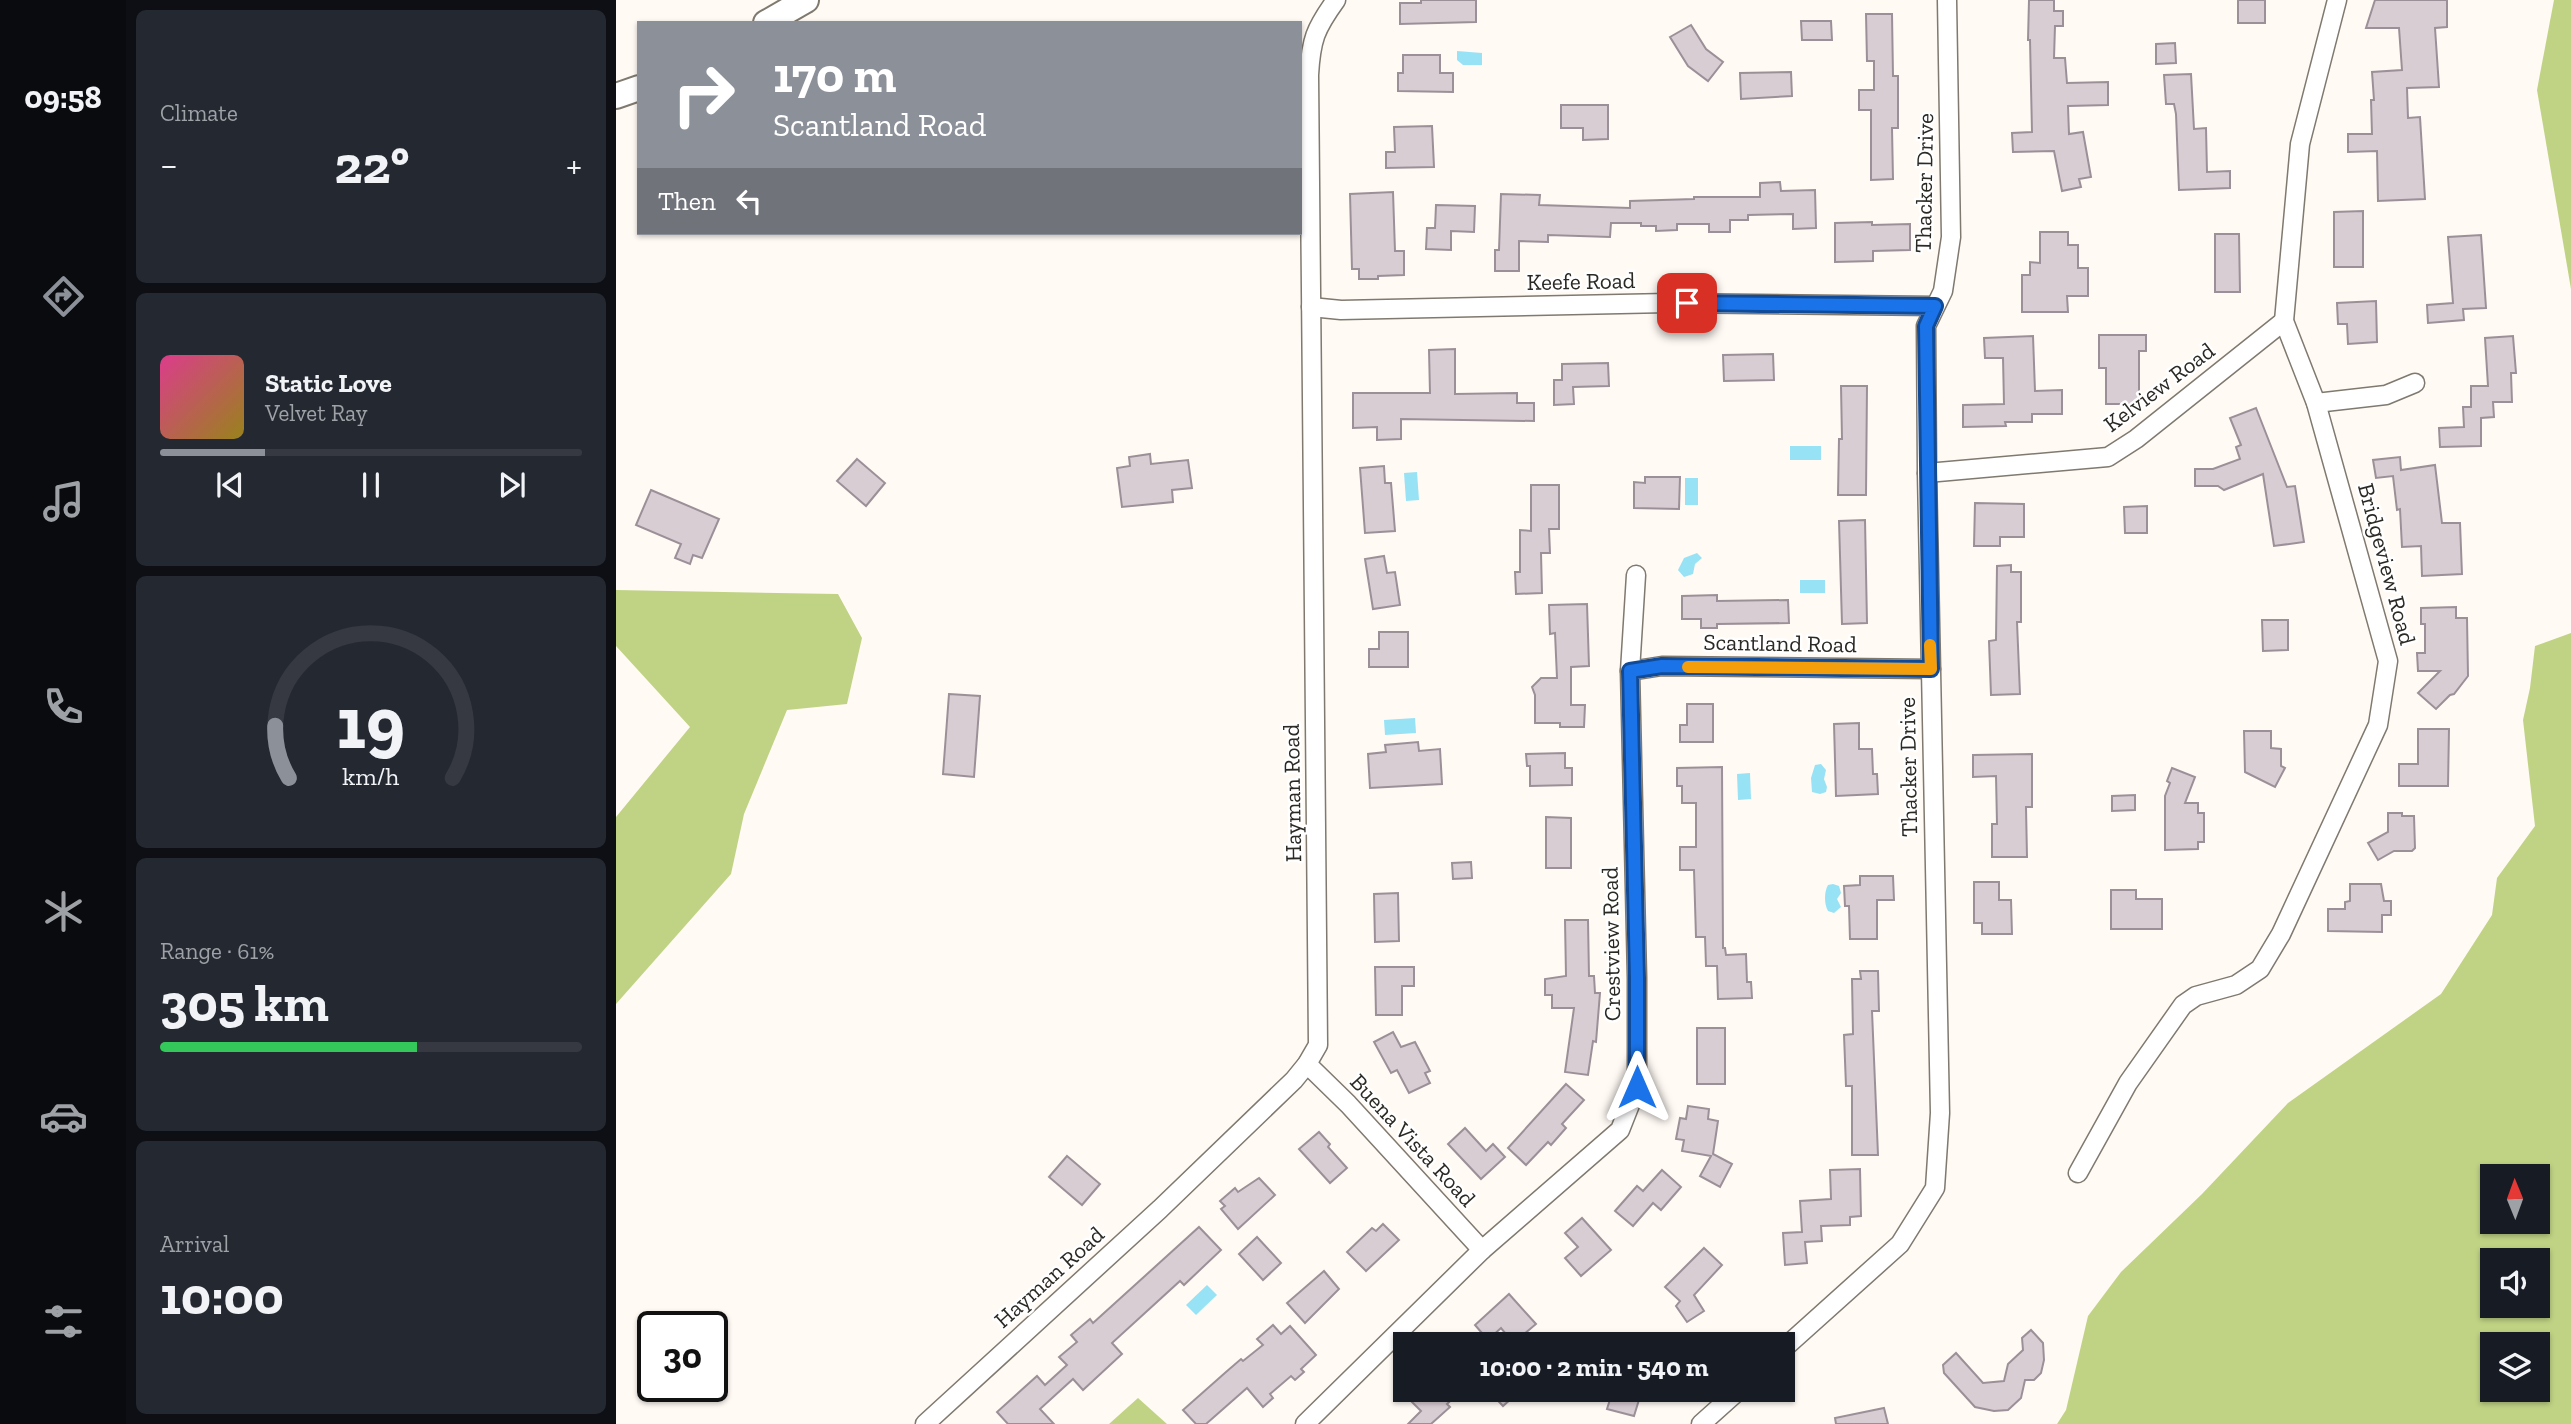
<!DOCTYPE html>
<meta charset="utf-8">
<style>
body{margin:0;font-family:"Zilla Slab",serif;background:#242831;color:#f1f3f6;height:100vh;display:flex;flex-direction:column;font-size:26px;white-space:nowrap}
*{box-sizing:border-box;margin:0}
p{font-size:23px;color:#9ea1a6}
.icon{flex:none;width:38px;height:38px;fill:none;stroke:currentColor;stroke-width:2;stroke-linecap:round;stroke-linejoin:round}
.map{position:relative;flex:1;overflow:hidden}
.side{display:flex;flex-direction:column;gap:10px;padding:10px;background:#0d0f14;width:490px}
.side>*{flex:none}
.top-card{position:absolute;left:21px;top:21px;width:665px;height:214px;border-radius:0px;box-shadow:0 2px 5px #0004;background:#8c9099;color:#fff;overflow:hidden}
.needle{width:46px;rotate:359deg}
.controls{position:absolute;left:1864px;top:1164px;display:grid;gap:14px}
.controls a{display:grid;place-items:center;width:70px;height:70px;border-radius:0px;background:#171b24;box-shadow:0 2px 5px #0004;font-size:35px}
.speed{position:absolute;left:21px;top:1311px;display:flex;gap:14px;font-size:35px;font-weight:700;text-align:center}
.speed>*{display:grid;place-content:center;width:91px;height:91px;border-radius:50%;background:#171b24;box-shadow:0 2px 5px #0004;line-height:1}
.speed .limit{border:4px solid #111;border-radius:10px;background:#fff;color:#111}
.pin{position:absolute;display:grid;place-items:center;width:60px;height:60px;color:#fff;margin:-30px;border-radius:14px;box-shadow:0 4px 10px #0006}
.me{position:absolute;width:77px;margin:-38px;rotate:0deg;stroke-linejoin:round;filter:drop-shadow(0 0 5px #0008)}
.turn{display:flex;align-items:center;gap:24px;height:147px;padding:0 21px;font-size:32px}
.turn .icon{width:91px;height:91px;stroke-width:2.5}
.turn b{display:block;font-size:49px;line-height:60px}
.then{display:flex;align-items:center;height:66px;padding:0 21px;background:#0003;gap:14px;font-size:26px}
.big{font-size:52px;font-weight:700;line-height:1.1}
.side .card{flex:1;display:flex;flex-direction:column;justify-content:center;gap:10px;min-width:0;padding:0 24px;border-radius:10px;background:#242831}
.side .dial{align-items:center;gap:0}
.dial svg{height:182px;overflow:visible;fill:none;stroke:#363941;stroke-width:7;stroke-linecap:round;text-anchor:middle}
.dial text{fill:#f1f3f6;stroke:none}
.song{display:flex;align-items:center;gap:21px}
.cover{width:84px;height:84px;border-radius:10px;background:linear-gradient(135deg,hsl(330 70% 55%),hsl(50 70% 35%))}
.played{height:7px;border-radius:4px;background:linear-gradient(90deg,#8c9099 25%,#363941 25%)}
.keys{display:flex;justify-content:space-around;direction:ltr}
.heat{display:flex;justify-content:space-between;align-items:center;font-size:38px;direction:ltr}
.charge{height:10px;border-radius:5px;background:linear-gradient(90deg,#34c759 61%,#363941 0)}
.trip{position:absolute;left:777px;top:1332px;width:402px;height:70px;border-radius:0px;background:#171b24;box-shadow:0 2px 5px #0004;font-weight:700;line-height:70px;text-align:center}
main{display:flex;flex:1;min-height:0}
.tabs{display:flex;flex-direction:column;width:126px;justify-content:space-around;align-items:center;background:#090b0e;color:#9ea1a6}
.tabs .icon{width:49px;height:49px}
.tabs .active{color:#8c9099}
.tabs b{font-size:32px;color:#f1f3f6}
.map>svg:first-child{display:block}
</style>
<main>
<nav class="tabs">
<b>09:58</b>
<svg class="icon active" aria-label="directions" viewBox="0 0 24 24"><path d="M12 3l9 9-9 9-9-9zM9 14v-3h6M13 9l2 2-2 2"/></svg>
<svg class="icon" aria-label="music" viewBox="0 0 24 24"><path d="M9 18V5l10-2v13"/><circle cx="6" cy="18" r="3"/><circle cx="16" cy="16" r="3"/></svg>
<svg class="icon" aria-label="phone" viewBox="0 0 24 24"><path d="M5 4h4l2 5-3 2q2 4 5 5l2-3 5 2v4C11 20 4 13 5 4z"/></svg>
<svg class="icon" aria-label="climate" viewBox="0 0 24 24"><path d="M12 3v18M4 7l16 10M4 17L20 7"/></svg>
<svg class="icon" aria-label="car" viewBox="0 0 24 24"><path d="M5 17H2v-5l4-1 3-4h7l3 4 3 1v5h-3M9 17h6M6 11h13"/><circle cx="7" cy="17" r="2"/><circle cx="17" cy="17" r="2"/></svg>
<svg class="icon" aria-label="filters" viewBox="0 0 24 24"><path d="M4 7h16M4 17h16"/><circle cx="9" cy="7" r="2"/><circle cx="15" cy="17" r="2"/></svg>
</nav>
<section class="side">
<div class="card"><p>Climate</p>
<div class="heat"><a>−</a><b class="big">22°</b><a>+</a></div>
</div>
<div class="card">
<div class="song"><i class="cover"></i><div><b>Static Love</b><p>Velvet Ray</p></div></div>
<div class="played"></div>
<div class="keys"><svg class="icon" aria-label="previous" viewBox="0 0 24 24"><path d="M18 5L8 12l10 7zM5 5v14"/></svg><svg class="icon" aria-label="pause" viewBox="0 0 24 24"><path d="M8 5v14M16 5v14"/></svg><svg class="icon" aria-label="next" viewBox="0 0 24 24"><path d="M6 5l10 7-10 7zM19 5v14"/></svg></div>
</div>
<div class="card dial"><svg viewBox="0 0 100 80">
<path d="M14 69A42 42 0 1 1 86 69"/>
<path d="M14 69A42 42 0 0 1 8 46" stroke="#8c9099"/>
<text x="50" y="56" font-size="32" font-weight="700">19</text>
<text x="50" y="72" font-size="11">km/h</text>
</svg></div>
<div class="card"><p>Range · 61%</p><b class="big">305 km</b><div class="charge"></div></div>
<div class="card"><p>Arrival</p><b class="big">10:00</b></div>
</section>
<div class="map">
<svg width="1955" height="1424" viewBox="0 0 1955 1424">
<rect width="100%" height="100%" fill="#fffaf4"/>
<!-- green -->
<g fill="#c0d384" fill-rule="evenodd">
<polygon points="1938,0 1955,0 1955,289 1921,90"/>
<polygon points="0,590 222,594 246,638 231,704 171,710 128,814 115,874 0,1004 0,817 74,727 0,646"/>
<path d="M1955 633V1424H1441L1450 1410 1472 1316 1505 1272 1586 1194 1672 1103 1825 994 1876 915 1881 878 1919 826 1907 720 1914 688 1919 646ZM1876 1176H1922V1222H1876ZM1876 1260H1922V1306H1876ZM1876 1344H1922V1390H1876Z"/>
<polygon points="522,1398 551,1424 493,1424"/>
</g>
<!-- water -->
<g fill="#98e2f5">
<polygon points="841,51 866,53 866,65 847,65 841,60"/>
<rect x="1174" y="446" width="31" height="14"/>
<polygon points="801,472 803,500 790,501 788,473"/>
<rect x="1069" y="478" width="13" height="27"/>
<polygon points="1081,553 1086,558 1079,564 1077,574 1068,577 1062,570 1068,558"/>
<rect x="1184" y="580" width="25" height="13"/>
<polygon points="799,718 800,733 769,735 768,720"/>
<polygon points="1205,764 1210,770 1208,779 1211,787 1210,792 1204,794 1196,792 1195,778 1199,765"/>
<polygon points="1134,773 1135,799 1122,800 1121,774"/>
<path d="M1217 884 1223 886 1225 893 1221 899 1225 907 1218 913 1212 911C1208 904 1208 892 1212 885Z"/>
<polygon points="591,1285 601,1295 580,1315 570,1305"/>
</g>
<!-- building -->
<g fill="#d9cdd4" stroke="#9c9098" stroke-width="2">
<polygon points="805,0 860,0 860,22 784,24 784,3 805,3"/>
<polygon points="1413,0 1438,0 1438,11 1447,11 1447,26 1439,26 1438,58 1449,58 1451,83 1492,82 1492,105 1452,106 1453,134 1467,132 1475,177 1463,179 1465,187 1446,191 1438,151 1397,152 1396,133 1416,132 1414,40 1412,40"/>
<rect x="1622" y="0" width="27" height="23"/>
<polygon points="1759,0 1831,0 1831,27 1819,28 1823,87 1791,88 1792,118 1804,117 1809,199 1762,201 1761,151 1732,152 1732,134 1756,134 1755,100 1758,100 1756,72 1786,70 1783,28 1750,28"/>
<polygon points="1250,14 1276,14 1277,76 1282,76 1282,128 1276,128 1277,179 1255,180 1255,110 1243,110 1243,90 1258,90 1258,61 1251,61"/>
<polygon points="1185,21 1215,21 1216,40 1186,40"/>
<polygon points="1075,25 1090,49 1107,62 1092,81 1072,66 1054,37"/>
<polygon points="1559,43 1560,63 1540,64 1540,44"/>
<polygon points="787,55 824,55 824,73 837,73 837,92 782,91 782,73 787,73"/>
<polygon points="1175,72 1176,96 1125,99 1124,73"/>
<polygon points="1575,74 1578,129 1590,128 1591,172 1614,171 1614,188 1563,190 1560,114 1558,104 1550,104 1548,75"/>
<polygon points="945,105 992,105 992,139 967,140 967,128 945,128"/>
<polygon points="816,126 818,167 770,168 770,152 779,152 778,127"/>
<polygon points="1164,182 1165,191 1199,190 1200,228 1177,229 1177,214 1132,215 1132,220 1114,220 1114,232 1093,232 1093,224 1061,224 1061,230 1040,231 1040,226 1025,226 1025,223 995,223 994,237 932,235 932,242 903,241 903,271 879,271 879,250 883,250 885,194 924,195 923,205 1014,208 1014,201 1078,199 1078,197 1144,197 1144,183"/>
<polygon points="777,192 779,251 788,251 788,275 762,276 762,279 743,279 743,269 736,269 734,194"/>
<polygon points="820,205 859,206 858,232 835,231 835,250 810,249 811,228 819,228"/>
<polygon points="1747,211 1747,267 1718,267 1718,212"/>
<polygon points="1256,222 1256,225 1294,224 1294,250 1257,251 1257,261 1219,262 1219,223"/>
<polygon points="1424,232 1452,232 1452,245 1462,245 1462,268 1472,268 1472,296 1451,296 1452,312 1406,312 1406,275 1414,275 1414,262 1424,263"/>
<polygon points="1599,234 1623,234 1624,292 1599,292"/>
<polygon points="1865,235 1870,308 1847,309 1848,320 1812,323 1811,305 1837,303 1832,237"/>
<polygon points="1760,301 1761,342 1732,344 1731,324 1722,324 1721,303"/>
<polygon points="1483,335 1530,335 1530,351 1523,351 1523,404 1490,404 1490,368 1483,368"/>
<polygon points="1417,336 1419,391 1446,390 1446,414 1416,414 1416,422 1389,422 1390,426 1347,427 1347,405 1388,404 1387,358 1369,358 1368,338"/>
<polygon points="1897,336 1900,373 1895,373 1896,402 1877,402 1878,417 1865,418 1865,446 1824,447 1823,428 1848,427 1847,407 1855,407 1855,386 1872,386 1869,338"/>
<polygon points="839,349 839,394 901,393 901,403 918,403 918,421 785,419 785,439 761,440 761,427 737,428 737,393 814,393 813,350"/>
<polygon points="1157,354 1158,380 1108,381 1107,355"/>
<polygon points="992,363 993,386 957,387 958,404 938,405 938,380 946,380 946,364"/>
<polygon points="1225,386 1251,386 1250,495 1222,495 1223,439 1226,439"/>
<polygon points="1640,408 1671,487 1679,486 1688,542 1658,546 1647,474 1608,490 1602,486 1579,486 1579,469 1597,469 1624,459 1620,447 1625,445 1614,418"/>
<polygon points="534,454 535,464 572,460 576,488 556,490 557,502 506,507 501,468 514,466 513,457"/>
<polygon points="1784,457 1785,470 1819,465 1826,523 1844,523 1846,574 1806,576 1805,546 1786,547 1784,509 1781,510 1777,476 1760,478 1757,460"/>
<polygon points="241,459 269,483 250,506 221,481"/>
<polygon points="768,466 769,483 775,483 779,531 749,533 744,468"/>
<polygon points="1029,477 1064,477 1063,509 1018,508 1018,482 1029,483"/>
<polygon points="915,485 943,485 943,529 933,529 934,553 925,553 926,593 900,594 899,572 904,572 904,530 915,531"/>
<polygon points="35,490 103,519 86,558 77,555 74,564 59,558 65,544 20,525"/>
<polygon points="1359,503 1408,504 1408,537 1384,537 1384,546 1358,546"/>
<polygon points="1531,506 1531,533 1509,533 1508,507"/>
<polygon points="1249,520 1251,623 1226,624 1223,521"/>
<polygon points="768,556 771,573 779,572 784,605 757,609 749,559"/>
<polygon points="1395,565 1395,572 1405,572 1405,622 1401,622 1404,694 1375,695 1373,641 1380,640 1381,566"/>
<polygon points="1101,595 1101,601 1172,600 1173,623 1101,624 1101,628 1085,628 1085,619 1066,619 1066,596"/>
<polygon points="971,604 973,666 955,667 955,705 969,705 968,727 944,727 944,723 919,723 919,695 916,687 925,678 941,678 939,633 934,634 933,605"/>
<polygon points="1840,607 1840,618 1851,618 1852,676 1838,694 1834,695 1820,709 1802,693 1824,671 1802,671 1801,653 1809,653 1809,624 1805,624 1805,608"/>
<polygon points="1646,620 1672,620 1672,650 1647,651"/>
<polygon points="763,632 792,632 792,667 753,667 753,649 763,649"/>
<polygon points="333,694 364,696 358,777 327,774"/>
<polygon points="1071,704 1097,704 1097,742 1064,742 1064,725 1071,725"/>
<polygon points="1243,723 1243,749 1256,749 1257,774 1261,774 1262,794 1220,796 1218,724"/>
<polygon points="1802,729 1833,729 1832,786 1783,786 1783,764 1802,764"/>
<polygon points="1628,731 1655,731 1655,748 1665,749 1665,766 1669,768 1659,787 1629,772"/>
<polygon points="802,742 803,751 824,749 826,784 754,788 752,754 770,752 769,745"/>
<polygon points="949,753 949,768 956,768 956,785 914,786 914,766 911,766 910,754"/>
<polygon points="1416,754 1416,807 1410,807 1411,857 1376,857 1376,824 1381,824 1380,776 1357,777 1357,755"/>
<polygon points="1106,767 1107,948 1109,948 1110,955 1130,954 1131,982 1135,982 1136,998 1102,999 1101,966 1090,966 1089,937 1080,937 1078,870 1064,870 1064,847 1080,847 1080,803 1066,803 1066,786 1061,786 1061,768"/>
<polygon points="1556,768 1579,777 1569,803 1582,803 1582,813 1588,813 1588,842 1582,842 1582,849 1549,850 1549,796 1554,783 1551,781"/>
<polygon points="1519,795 1519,810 1496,811 1496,796"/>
<polygon points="1772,813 1786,813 1786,816 1798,816 1799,848 1796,851 1778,851 1762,860 1752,843 1772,832"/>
<polygon points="930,817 955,818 955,868 930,868"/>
<polygon points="855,862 856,878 837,879 836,863"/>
<polygon points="1244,876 1277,876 1278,900 1261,900 1261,939 1234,939 1233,906 1229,906 1228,886 1244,885"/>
<polygon points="1358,882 1383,882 1383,900 1395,900 1396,934 1366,934 1366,923 1358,923"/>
<polygon points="1734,884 1765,884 1768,901 1775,901 1775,915 1766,915 1766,932 1712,931 1712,909 1729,909 1729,902 1734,901"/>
<polygon points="1495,890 1520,890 1520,899 1546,899 1546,929 1495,929"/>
<polygon points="782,893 783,941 759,942 758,894"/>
<polygon points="949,920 972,920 973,976 978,976 979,993 984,993 980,1042 977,1041 972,1075 949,1072 958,1008 936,1008 936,995 929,995 929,979 950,976"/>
<polygon points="759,967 798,967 798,986 786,986 786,1015 760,1015"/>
<polygon points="1244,971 1262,971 1263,1011 1256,1011 1262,1155 1236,1155 1236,1086 1230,1086 1228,1035 1237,1034 1236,979 1245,979"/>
<rect x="1081" y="1028" width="28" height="56"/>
<polygon points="777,1032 785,1047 799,1042 814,1071 809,1073 814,1083 793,1093 781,1070 775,1073 758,1042"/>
<polygon points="950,1084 968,1100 946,1124 950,1128 935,1145 932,1142 910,1165 892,1148"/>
<polygon points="1072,1106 1093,1109 1092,1119 1102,1121 1097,1154 1116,1164 1104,1187 1084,1176 1095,1156 1066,1151 1068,1140 1060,1139 1064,1118 1070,1119"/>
<polygon points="849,1128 870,1151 877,1144 889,1157 865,1179 832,1144"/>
<polygon points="703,1132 714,1144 712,1147 731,1168 714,1183 683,1149"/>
<polygon points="451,1156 484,1184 466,1205 433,1177"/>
<polygon points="1244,1169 1245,1216 1234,1217 1234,1225 1205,1226 1206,1241 1189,1242 1191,1263 1169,1265 1167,1233 1186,1232 1184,1201 1215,1199 1214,1170"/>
<polygon points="1046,1170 1065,1187 1045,1210 1037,1203 1017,1226 999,1211 1021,1186 1027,1191"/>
<polygon points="643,1178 659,1195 622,1229 605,1209 609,1206 604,1201 619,1188 622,1192"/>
<polygon points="966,1218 995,1250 965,1276 949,1258 962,1247 949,1233"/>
<polygon points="767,1224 783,1240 750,1271 731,1252 756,1228 760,1231"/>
<polygon points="583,1227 605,1250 568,1285 564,1281 496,1343 506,1354 467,1390 457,1379 424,1409 438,1424 392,1424 381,1412 421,1376 429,1385 451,1365 443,1357 461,1342 455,1335 474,1319 477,1323"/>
<polygon points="641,1237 665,1263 647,1280 623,1254"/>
<polygon points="1088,1248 1106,1265 1078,1295 1088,1311 1071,1322 1060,1306 1064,1301 1049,1287"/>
<polygon points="708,1271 723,1289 689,1323 671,1303"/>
<polygon points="893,1294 920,1324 901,1340 897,1336 894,1339 885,1328 872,1340 859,1325"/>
<polygon points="657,1325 665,1334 674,1326 700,1355 685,1369 688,1372 679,1380 675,1376 654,1394 657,1398 647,1407 631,1388 590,1424 580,1424 567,1410 610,1372 625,1359 627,1361 647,1345 641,1339"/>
<polygon points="1415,1330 1427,1343 1428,1360 1425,1373 1418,1380 1409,1380 1405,1398 1392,1410 1378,1411 1359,1407 1328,1373 1327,1365 1340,1353 1367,1383 1388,1381 1392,1364 1407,1350 1406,1338"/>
<polygon points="807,1390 846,1390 831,1404 834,1407 815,1424 792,1424 805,1411 795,1401"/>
<polygon points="872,1390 905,1390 887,1406"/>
<polygon points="997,1390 1026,1390 1018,1416 991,1409"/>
<polygon points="1268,1408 1272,1424 1220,1424 1219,1418"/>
</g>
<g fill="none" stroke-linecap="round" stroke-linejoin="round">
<!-- street casing -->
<g stroke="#7f796f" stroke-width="21">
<g id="street">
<polyline points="695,307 725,310 1052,303 1319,306"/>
<polyline points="1700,403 1770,395 1799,383"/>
<polyline points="1311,473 1492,457 1520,439 1668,321"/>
<polyline points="1014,671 1046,666 1315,669"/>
<polyline points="691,1064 732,1104 866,1250"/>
<polyline points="1462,1173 1512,1083 1567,1005 1580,996 1620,985 1644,969 1665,934 1762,725 1772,661 1700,403 1668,321 1684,144 1721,0"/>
<polyline points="1167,1349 1284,1244 1319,1188 1324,1113 1311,473 1310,326 1327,291 1335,237 1331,0"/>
<path d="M309 1424 544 1209 678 1080 691 1064 702 1045 693 75C695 40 699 29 720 0"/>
<polyline points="689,1424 866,1250 1004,1130 1021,1087 1021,978 1014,671 1020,575"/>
<polyline points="1085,1424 1123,1390"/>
</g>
</g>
<!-- secondary casing -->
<g stroke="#7f796f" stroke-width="28">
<g id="secondary">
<polyline points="150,23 190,0"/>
<polyline points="0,96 23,88"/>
</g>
</g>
<!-- street -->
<use href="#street" stroke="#fff" stroke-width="18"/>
<!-- secondary -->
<use href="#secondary" stroke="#fff" stroke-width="24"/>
</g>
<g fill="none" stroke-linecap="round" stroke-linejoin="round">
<!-- route casing -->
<g stroke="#114b97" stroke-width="18">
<polyline id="route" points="1021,1087 1021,978 1014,671 1046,666 1315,669 1310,326 1319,306 1071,303"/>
</g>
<!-- route -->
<use href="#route" stroke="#1a73e8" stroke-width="12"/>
<!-- slow -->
<polyline stroke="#f59e0b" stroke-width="12" points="1072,667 1315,669 1314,645"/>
</g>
<g text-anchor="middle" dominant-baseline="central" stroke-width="5" stroke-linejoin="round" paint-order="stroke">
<!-- street labels -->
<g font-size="23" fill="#2b2924" stroke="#fff">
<text transform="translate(1308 183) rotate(-89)">Thacker Drive</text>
<text transform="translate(965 281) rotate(-1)">Keefe Road</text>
<text transform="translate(1543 387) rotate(-37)">Kelview Road</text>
<text transform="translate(1771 564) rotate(75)">Bridgeview Road</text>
<text transform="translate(1164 643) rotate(1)">Scantland Road</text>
<text transform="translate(1292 767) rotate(-91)">Thacker Drive</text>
<text transform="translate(676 793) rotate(-91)">Hayman Road</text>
<text transform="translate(995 944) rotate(-91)">Crestview Road</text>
<text transform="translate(797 1140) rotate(47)">Buena Vista Road</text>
<text transform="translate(433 1277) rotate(-42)">Hayman Road</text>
</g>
</g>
</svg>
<div class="controls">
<a><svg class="needle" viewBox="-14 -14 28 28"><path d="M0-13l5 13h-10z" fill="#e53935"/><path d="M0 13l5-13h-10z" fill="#9ea1a6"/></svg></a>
<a><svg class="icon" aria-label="sound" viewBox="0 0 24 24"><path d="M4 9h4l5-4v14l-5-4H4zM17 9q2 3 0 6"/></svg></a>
<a><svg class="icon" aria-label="layers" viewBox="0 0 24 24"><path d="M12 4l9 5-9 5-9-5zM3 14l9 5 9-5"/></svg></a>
</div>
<div class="speed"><div class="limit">30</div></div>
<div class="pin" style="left:1071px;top:303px;background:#d93025"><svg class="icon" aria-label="arrive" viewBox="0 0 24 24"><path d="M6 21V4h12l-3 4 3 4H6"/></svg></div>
<svg class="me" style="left:1021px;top:1087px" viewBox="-20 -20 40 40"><path d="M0-17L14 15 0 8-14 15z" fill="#1a73e8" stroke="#fff" stroke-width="4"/></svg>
<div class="trip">10:00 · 2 min · 540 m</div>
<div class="top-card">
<div class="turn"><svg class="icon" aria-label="right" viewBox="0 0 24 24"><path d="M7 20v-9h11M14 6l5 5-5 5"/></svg><div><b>170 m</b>Scantland Road</div></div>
<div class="then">Then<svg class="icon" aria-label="left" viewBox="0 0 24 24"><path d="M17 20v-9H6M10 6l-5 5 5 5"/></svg></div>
</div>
</div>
</main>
